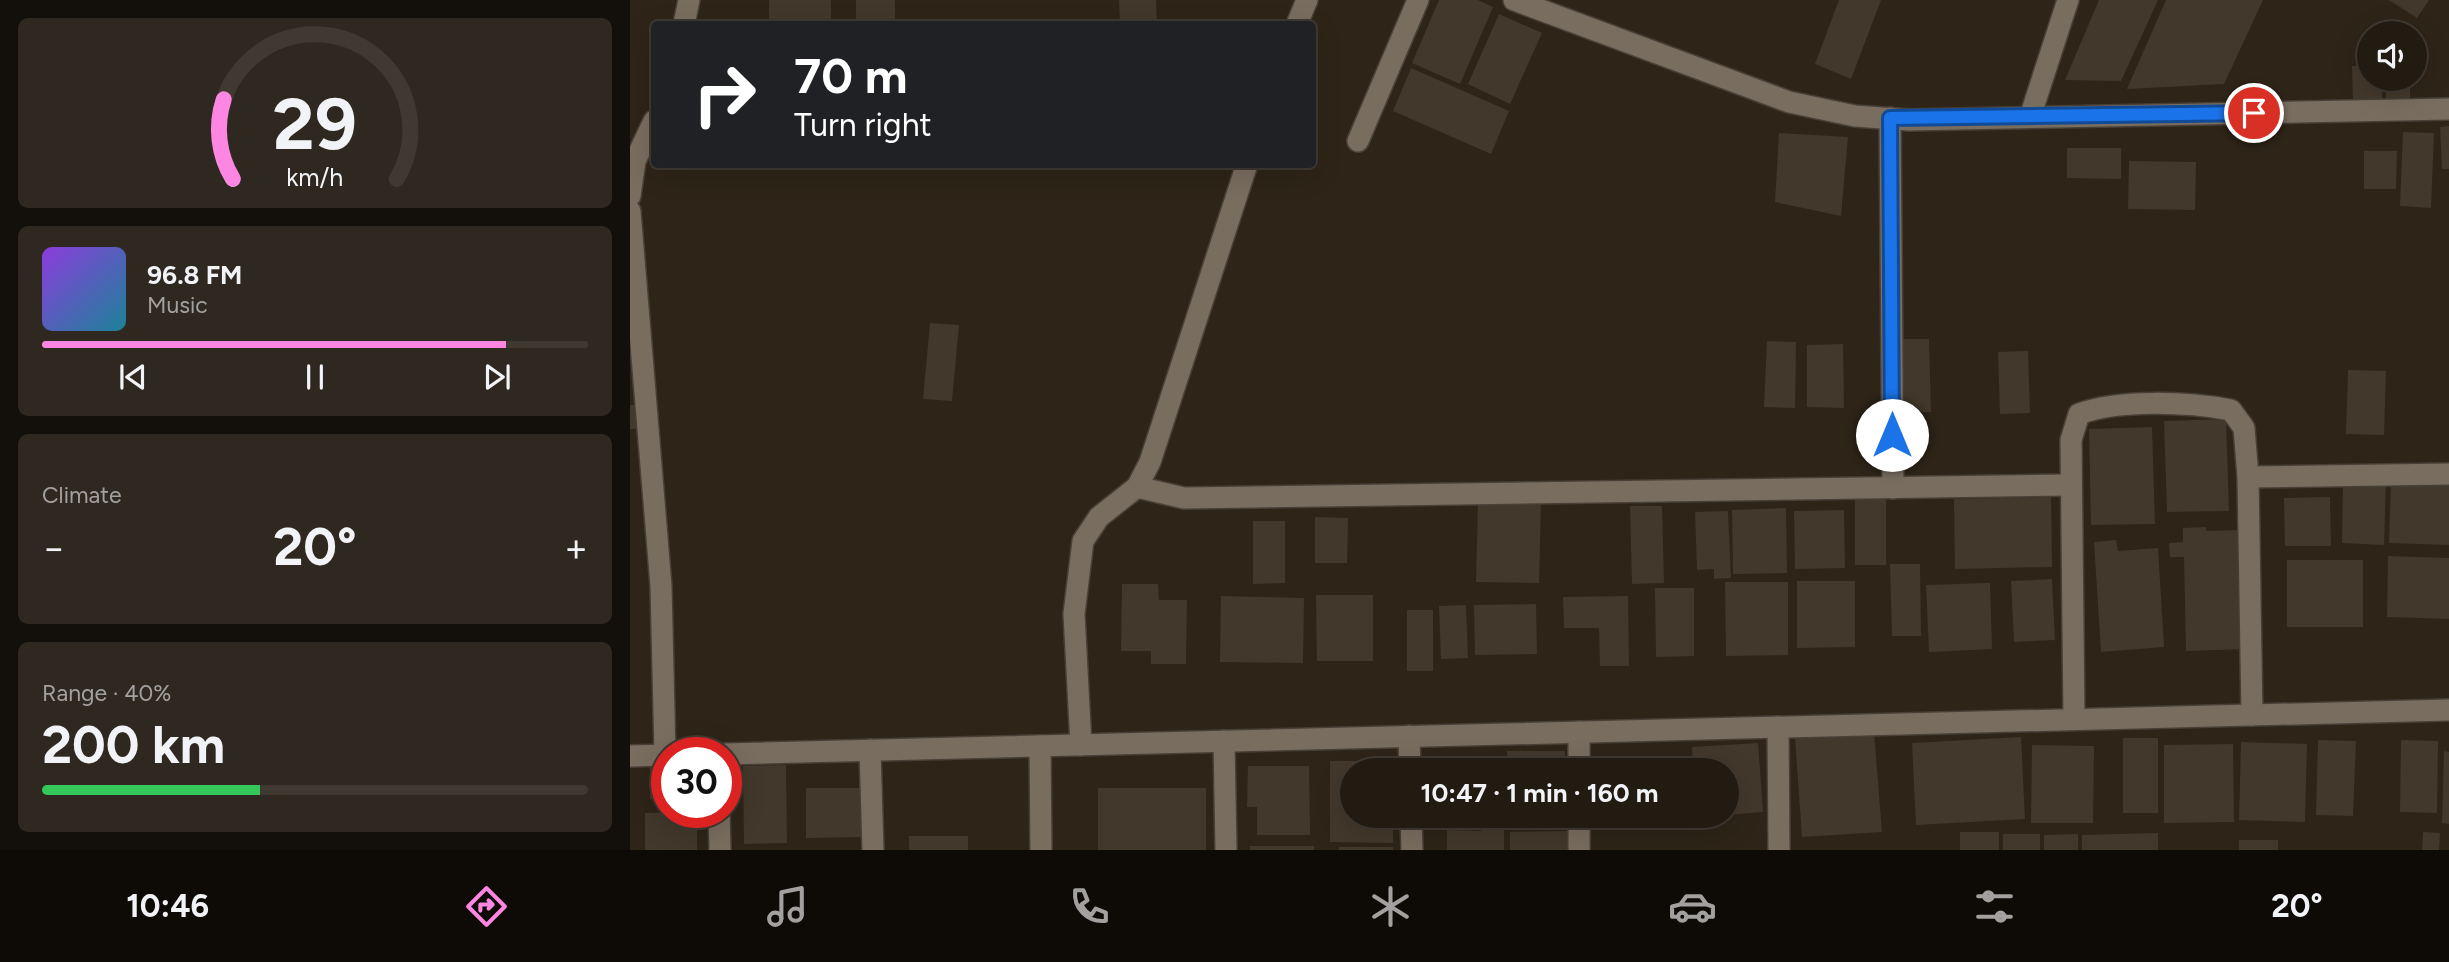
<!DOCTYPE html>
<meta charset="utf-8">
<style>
body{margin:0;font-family:Figtree,sans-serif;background:#2e2820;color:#f1f3f6;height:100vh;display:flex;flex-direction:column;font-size:26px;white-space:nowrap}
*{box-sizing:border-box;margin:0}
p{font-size:23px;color:#a2a19f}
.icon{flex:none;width:38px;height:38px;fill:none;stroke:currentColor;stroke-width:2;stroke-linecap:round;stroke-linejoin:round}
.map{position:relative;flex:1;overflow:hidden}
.sheet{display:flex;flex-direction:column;gap:18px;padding:18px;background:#130f0a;width:630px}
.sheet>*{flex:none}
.guide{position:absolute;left:21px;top:21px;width:665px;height:147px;border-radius:7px;box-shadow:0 7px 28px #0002,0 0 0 2px #3f3932;background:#202124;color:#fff;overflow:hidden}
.fabs{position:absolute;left:1727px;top:21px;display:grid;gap:14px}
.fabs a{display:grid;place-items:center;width:70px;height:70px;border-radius:50%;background:#221b12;box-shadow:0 7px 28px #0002,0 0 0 2px #3f3932;font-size:35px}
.speed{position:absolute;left:21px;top:737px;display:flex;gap:14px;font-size:35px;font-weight:700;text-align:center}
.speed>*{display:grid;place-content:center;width:91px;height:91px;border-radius:50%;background:#221b12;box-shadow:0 7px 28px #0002,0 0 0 2px #3f3932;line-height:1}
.speed .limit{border:10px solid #d22;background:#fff;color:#111}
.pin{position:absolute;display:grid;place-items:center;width:60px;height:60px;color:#fff;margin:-30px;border:4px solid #fff;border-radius:50%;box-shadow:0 2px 7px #0007}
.me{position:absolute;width:77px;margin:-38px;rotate:0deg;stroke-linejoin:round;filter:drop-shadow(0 0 5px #0008)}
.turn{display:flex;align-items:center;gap:24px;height:147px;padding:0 28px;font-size:32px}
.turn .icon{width:91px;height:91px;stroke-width:2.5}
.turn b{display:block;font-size:49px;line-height:60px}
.big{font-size:52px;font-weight:700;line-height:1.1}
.sheet .tile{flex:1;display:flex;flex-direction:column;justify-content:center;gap:10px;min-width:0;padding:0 24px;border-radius:10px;background:#2e2820}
.sheet .dial{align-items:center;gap:0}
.dial svg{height:182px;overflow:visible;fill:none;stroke:#3f3932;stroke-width:7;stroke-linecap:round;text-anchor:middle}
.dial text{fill:#f1f3f6;stroke:none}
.song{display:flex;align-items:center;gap:21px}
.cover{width:84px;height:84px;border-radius:10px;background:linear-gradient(135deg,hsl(270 70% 55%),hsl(190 70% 35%))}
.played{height:7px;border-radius:4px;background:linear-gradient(90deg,#fd86e2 85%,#3f3932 85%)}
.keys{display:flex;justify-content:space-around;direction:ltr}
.heat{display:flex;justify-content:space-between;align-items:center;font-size:38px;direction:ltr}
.charge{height:10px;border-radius:5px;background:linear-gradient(90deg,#34c759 40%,#3f3932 0)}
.trip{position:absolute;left:710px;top:758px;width:399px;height:70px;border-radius:35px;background:#221b12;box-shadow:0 7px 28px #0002,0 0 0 2px #3f3932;font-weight:700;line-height:70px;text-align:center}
.menu{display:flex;height:112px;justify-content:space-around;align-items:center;background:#0e0b07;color:#a2a19f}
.menu .icon{width:49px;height:49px}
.menu .current{color:#fd86e2}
.menu b{font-size:32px;color:#f1f3f6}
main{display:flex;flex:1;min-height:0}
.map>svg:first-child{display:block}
</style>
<main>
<section class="sheet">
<div class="tile dial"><svg viewBox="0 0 100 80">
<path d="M14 69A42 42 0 1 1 86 69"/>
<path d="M14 69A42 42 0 0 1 10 34" stroke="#fd86e2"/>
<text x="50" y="56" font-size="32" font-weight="700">29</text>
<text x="50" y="72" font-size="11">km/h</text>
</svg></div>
<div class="tile">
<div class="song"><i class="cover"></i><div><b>96.8 FM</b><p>Music</p></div></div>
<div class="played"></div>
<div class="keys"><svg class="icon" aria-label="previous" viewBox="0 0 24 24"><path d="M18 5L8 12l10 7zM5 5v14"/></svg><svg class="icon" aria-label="pause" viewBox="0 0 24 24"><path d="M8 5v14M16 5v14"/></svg><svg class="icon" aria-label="next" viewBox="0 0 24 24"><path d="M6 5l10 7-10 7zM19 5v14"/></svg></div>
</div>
<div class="tile"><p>Climate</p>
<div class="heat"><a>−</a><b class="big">20°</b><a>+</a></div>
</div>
<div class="tile"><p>Range · 40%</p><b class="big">200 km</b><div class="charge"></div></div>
</section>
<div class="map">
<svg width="1819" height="850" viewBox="0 0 1819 850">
<rect width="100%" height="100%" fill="#2e2418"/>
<!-- building -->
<g fill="#42382b">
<rect x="139" y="0" width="62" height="24"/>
<rect x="226" y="0" width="39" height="24"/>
<polygon points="489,0 526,0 527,24 490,24"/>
<polygon points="809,0 848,0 863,7 830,84 782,63"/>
<polygon points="1209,0 1251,0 1221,79 1185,64"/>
<polygon points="1469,0 1528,0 1491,81 1435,80"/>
<polygon points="1536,0 1633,0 1594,84 1497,89"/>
<polygon points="1759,0 1799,0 1787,18"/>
<polygon points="869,14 912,33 880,104 838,84"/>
<polygon points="1722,66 1740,66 1740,79 1752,79 1752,101 1723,102"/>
<polygon points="781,68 879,111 861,154 763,111"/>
<rect x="1756" y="79" width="24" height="23"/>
<polygon points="1819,126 1819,169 1812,169 1810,127"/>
<polygon points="1773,132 1804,133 1801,208 1770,206"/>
<polygon points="1149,133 1218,137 1211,216 1145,202"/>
<polygon points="1437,148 1491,148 1491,179 1437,178"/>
<polygon points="1734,151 1767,151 1766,189 1734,189"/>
<polygon points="1499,161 1566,162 1565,210 1498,209"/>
<polygon points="300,323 329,325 322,401 293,399"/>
<polygon points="1269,339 1299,339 1301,412 1270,412"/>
<polygon points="1137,341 1166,342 1165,408 1134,407"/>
<polygon points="1213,344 1214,408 1177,407 1177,345"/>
<polygon points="1398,351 1400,413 1370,414 1368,352"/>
<polygon points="1718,370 1756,371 1754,435 1716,434"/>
<rect x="0" y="405" width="14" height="24"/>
<polygon points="1596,419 1599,511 1537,512 1534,421"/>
<polygon points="1522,427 1525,524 1461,525 1459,429"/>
<polygon points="1713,478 1756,479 1754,545 1712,543"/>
<polygon points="1761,482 1819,484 1819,545 1759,543"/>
<rect x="1225" y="497" width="31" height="68"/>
<polygon points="1421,497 1422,567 1325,569 1324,499"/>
<polygon points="1700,497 1701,546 1655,546 1654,498"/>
<polygon points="848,503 911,504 909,583 846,582"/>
<polygon points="1000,506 1032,506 1034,583 1002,584"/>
<polygon points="1156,508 1157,573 1103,574 1102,510"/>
<polygon points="1214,510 1215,568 1165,569 1164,511"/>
<polygon points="1098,511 1101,578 1084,579 1084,569 1067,570 1065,512"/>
<polygon points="685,517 718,518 717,563 685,563"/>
<polygon points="623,521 655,521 655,583 623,584"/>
<polygon points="1576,527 1576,531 1614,530 1617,649 1556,651 1554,557 1540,557 1539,543 1553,542 1553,528"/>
<polygon points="1486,540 1488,551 1528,548 1534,647 1471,652 1464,542"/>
<polygon points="1758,556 1819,558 1819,619 1757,617"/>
<rect x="1657" y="560" width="76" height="67"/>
<polygon points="1260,564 1290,564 1291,636 1262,636"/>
<polygon points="1422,579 1425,640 1384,642 1381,581"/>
<polygon points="1167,581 1225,581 1225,647 1167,648"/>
<polygon points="1095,582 1158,582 1158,655 1096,656"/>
<polygon points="1360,583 1362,649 1299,652 1296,585"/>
<polygon points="492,584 528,584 529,600 557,600 556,664 521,664 521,651 491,651"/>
<polygon points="1025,588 1064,588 1064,656 1026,657"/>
<polygon points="686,595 743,595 743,661 687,661"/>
<polygon points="591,596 674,598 673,663 590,662"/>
<polygon points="998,596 999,666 970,666 969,628 934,628 933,597"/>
<polygon points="906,604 907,654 845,655 844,605"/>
<polygon points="836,605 838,658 811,659 809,606"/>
<rect x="777" y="610" width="26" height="61"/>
<polygon points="1244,732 1252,832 1172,837 1165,738"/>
<polygon points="1391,737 1395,819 1286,825 1282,743"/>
<rect x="1493" y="738" width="35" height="75"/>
<polygon points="1688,740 1726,741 1723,816 1686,815"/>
<polygon points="1771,740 1808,741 1807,813 1770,812"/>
<polygon points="1611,742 1677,744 1675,822 1609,820"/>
<polygon points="1128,743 1133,812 1097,815 1097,770 1063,770 1062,747"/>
<polygon points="1603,744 1604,822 1534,823 1534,745"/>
<polygon points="1402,745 1464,746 1463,823 1401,823"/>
<rect x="877" y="751" width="58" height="19"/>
<polygon points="1814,751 1819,752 1819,824 1812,823"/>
<polygon points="700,761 763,761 763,770 723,770 723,816 763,816 763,843 700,842"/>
<rect x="20" y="763" width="17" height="36"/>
<polygon points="156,765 157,843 114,844 113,766"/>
<rect x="809" y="765" width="62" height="5"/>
<polygon points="618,766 679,766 680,835 627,835 627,807 617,807"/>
<polygon points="176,788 235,788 235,837 176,838"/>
<rect x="468" y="788" width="108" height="62"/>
<rect x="15" y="813" width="52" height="37"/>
<polygon points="851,827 874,827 874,850 817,850 817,830 851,831"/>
<polygon points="938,831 938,850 880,850 880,832"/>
<rect x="1330" y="832" width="39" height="18"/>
<polygon points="1793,832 1810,833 1809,850 1792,850"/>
<polygon points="1528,833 1528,850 1452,850 1452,835"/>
<rect x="1373" y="834" width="37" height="16"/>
<polygon points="1448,834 1448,850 1414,850 1414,835"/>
<rect x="279" y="836" width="59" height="14"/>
<rect x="1609" y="840" width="39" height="10"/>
<rect x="620" y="846" width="64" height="4"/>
<rect x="709" y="847" width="54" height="3"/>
</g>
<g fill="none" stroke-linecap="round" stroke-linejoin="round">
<!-- minor casing -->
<g stroke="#483f37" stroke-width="24">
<g id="minor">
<polyline points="884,0 1159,102 1225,116 1279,120 1819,109"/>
<polyline points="54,24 59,0"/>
<polyline points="667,24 677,0"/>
<polyline points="1400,117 1438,0"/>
<polyline points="1260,118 1263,488"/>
<polyline points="728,141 788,0"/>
<polyline points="0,196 5,161 24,121"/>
<polyline points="0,211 31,586 35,755"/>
<polyline points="1618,477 1819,474"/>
<polyline points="507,487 554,498 1441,485"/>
<path d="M1444 719 1441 440 1449 414C1489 399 1558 402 1601 410L1614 428 1618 477 1622 715"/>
<polyline points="1148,727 1149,850"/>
<polyline points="949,732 949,770"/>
<polyline points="779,736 780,770"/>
<polyline points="594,741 596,850"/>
<polyline points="451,745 444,614 453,541 469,517 507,487 520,462 617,164"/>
<polyline points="410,746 411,850"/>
<polyline points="240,750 243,850"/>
<polyline points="89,812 90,850"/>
<polyline points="781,816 782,850"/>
<polyline points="949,816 949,850"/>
</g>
</g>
<!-- tertiary casing -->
<g stroke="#483f37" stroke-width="24">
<g id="tertiary">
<polyline points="96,754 1819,710"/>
<polyline points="0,756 37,755"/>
</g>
</g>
<!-- minor -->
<use href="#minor" stroke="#796d5f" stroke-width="21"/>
<!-- tertiary -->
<use href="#tertiary" stroke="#796d5f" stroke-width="21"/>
</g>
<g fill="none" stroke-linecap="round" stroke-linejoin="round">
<!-- route casing -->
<g stroke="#114b97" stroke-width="18">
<polyline id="route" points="1262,435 1260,118 1624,113"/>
</g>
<!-- route -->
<use href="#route" stroke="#1a73e8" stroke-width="12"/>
</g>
</svg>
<div class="fabs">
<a><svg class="icon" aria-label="sound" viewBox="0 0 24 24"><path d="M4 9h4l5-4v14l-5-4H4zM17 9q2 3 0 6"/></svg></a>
</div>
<div class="speed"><div class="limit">30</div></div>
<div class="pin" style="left:1624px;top:113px;background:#d93025"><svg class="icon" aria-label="arrive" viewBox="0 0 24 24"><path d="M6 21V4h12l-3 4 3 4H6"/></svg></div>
<svg class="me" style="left:1262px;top:435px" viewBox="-20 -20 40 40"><circle r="19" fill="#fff"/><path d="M0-13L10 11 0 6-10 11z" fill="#1a73e8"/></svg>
<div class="trip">10:47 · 1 min · 160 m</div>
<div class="guide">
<div class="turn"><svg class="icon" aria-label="right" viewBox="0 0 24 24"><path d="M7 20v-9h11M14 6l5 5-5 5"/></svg><div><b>70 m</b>Turn right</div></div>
</div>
</div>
</main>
<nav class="menu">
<b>10:46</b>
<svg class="icon current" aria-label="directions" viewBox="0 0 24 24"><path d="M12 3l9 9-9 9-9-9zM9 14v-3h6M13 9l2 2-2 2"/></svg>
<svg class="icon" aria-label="music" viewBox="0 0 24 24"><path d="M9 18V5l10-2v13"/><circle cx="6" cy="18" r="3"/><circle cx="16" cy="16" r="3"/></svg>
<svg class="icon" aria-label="phone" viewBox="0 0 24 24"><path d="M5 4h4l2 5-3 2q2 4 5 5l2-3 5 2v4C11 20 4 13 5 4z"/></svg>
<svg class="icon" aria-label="climate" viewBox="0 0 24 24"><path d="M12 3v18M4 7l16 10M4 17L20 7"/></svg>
<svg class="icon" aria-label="car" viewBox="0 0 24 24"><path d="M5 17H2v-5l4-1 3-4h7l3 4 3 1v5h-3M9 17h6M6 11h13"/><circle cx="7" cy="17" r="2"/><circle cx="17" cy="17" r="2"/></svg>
<svg class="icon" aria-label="filters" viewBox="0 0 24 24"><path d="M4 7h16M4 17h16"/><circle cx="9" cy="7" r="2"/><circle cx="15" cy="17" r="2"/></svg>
<b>20°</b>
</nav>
